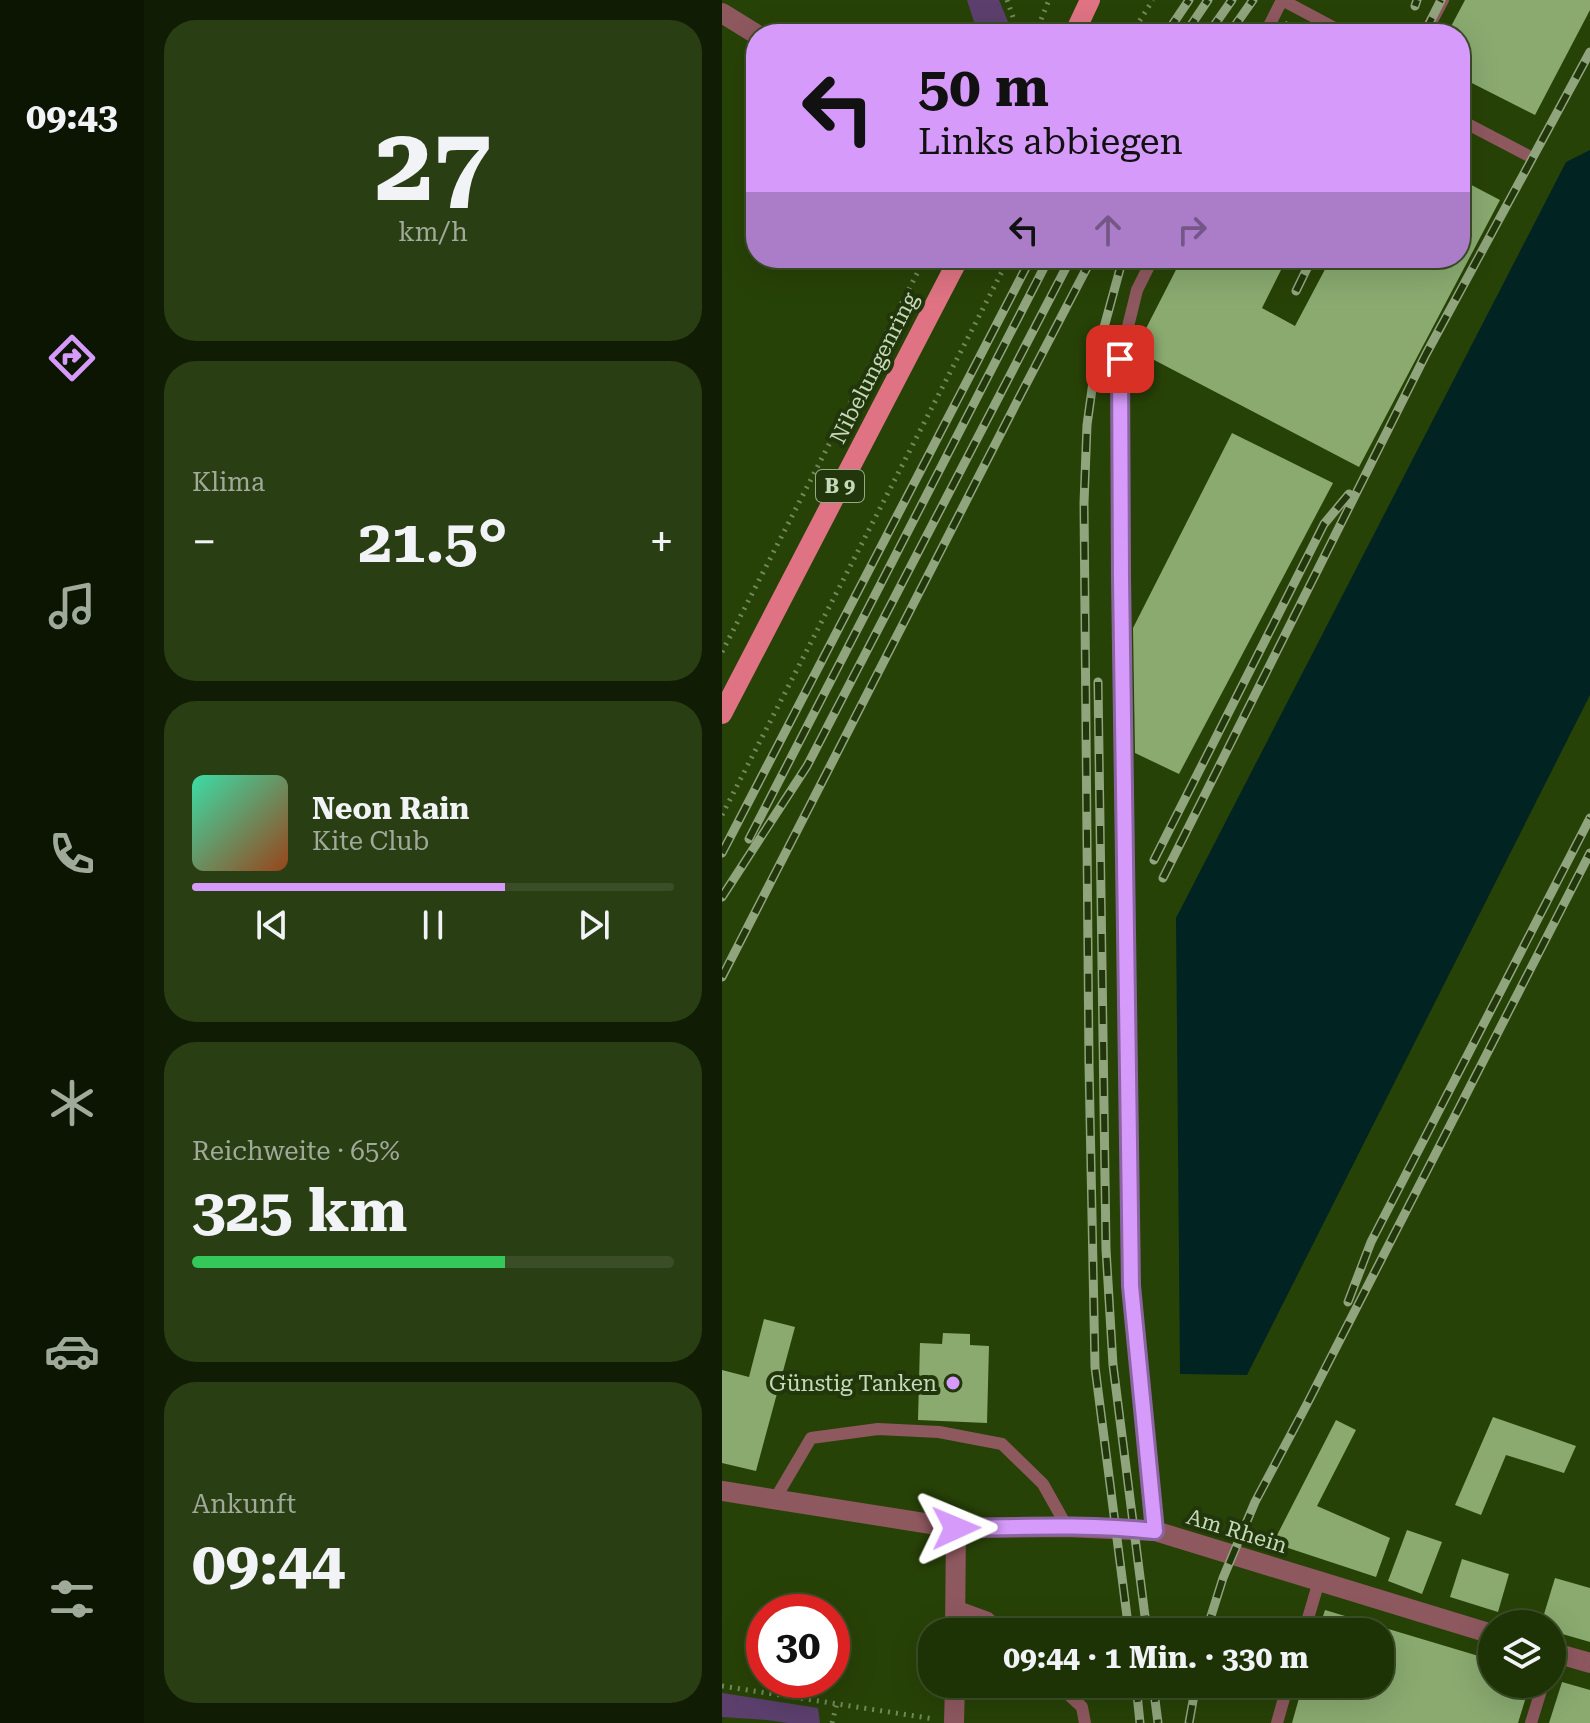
<!DOCTYPE html>
<html lang="de">
<meta charset="utf-8">
<style>
body{margin:0;font-family:"Roboto Serif",serif;background:#2a3e13;color:#f1f3f6;height:100vh;display:flex;flex-direction:column;font-size:30px;white-space:nowrap}
*{box-sizing:border-box;margin:0}
p{font-size:26px;color:#a0aa9a}
.icon{flex:none;width:44px;height:44px;fill:none;stroke:currentColor;stroke-width:2;stroke-linecap:round;stroke-linejoin:round}
.map{position:relative;flex:1;overflow:hidden}
.drawer{display:flex;flex-direction:column;gap:20px;padding:20px;background:#101c03;width:578px}
.drawer>*{flex:none}
.top-card{position:absolute;left:24px;top:24px;width:724px;height:244px;border-radius:32px;box-shadow:0 8px 32px #0002,0 0 0 2px #3b4d27;background:#d69bfa;color:#111;overflow:hidden}
.controls{position:absolute;left:756px;top:1610px;display:grid;gap:16px}
.controls a{display:grid;place-items:center;width:88px;height:88px;border-radius:50%;background:#1d3205;box-shadow:0 8px 32px #0002,0 0 0 2px #3b4d27;font-size:40px}
.speed{position:absolute;left:24px;top:1594px;display:flex;gap:16px;font-size:40px;font-weight:700;text-align:center}
.speed>*{display:grid;place-content:center;width:104px;height:104px;border-radius:50%;background:#1d3205;box-shadow:0 8px 32px #0002,0 0 0 2px #3b4d27;line-height:1}
.speed .limit{border:12px solid #d22;background:#fff;color:#111}
.pin{position:absolute;display:grid;place-items:center;width:68px;height:68px;color:#fff;margin:-34px;border-radius:16px;box-shadow:0 4px 12px #0006}
.me{position:absolute;width:88px;margin:-44px;rotate:89deg;stroke-linejoin:round;filter:drop-shadow(0 0 6px #0008)}
.turn{display:flex;align-items:center;gap:28px;height:168px;padding:0 40px;font-size:36px}
.turn .icon{width:104px;height:104px;stroke-width:2.5}
.turn b{display:block;font-size:56px;line-height:68px}
.lanes{display:flex;align-items:center;height:76px;padding:0 40px;background:#0003;justify-content:center;gap:40px;direction:ltr}
.lanes .off{opacity:.35}
.big{font-size:60px;font-weight:700;line-height:1.1}
.drawer .widget{flex:1;display:flex;flex-direction:column;justify-content:center;gap:12px;min-width:0;padding:0 28px;border-radius:32px;background:#2a3e13}
.drawer .dial{align-items:center;gap:0}
.dial b{font-size:104px;line-height:1}
.song{display:flex;align-items:center;gap:24px}
.cover{width:96px;height:96px;border-radius:12px;background:linear-gradient(135deg,hsl(160 70% 55%),hsl(20 70% 35%))}
.played{height:8px;border-radius:4px;background:linear-gradient(90deg,#d69bfa 65%,#3b4d27 65%)}
.keys{display:flex;justify-content:space-around;direction:ltr}
.heat{display:flex;justify-content:space-between;align-items:center;font-size:44px;direction:ltr}
.charge{height:12px;border-radius:6px;background:linear-gradient(90deg,#34c759 65%,#3b4d27 0)}
.trip{position:absolute;left:196px;top:1618px;width:476px;height:80px;border-radius:32px;background:#1d3205;box-shadow:0 8px 32px #0002,0 0 0 2px #3b4d27;font-weight:700;line-height:80px;text-align:center}
main{display:flex;flex:1;min-height:0}
.tabs{display:flex;flex-direction:column;width:144px;justify-content:space-around;align-items:center;background:#0c1402;color:#a0aa9a}
.tabs .icon{width:56px;height:56px}
.tabs .current{color:#d69bfa}
.tabs b{font-size:36px;color:#f1f3f6}
.map>svg:first-child{display:block}
</style>
<main>
<nav class="tabs">
<b>09:43</b>
<svg class="icon current" aria-label="directions" viewBox="0 0 24 24"><path d="M12 3l9 9-9 9-9-9zM9 14v-3h6M13 9l2 2-2 2"/></svg>
<svg class="icon" aria-label="music" viewBox="0 0 24 24"><path d="M9 18V5l10-2v13"/><circle cx="6" cy="18" r="3"/><circle cx="16" cy="16" r="3"/></svg>
<svg class="icon" aria-label="phone" viewBox="0 0 24 24"><path d="M5 4h4l2 5-3 2q2 4 5 5l2-3 5 2v4C11 20 4 13 5 4z"/></svg>
<svg class="icon" aria-label="climate" viewBox="0 0 24 24"><path d="M12 3v18M4 7l16 10M4 17L20 7"/></svg>
<svg class="icon" aria-label="car" viewBox="0 0 24 24"><path d="M5 17H2v-5l4-1 3-4h7l3 4 3 1v5h-3M9 17h6M6 11h13"/><circle cx="7" cy="17" r="2"/><circle cx="17" cy="17" r="2"/></svg>
<svg class="icon" aria-label="filters" viewBox="0 0 24 24"><path d="M4 7h16M4 17h16"/><circle cx="9" cy="7" r="2"/><circle cx="15" cy="17" r="2"/></svg>
</nav>
<section class="drawer">
<div class="widget dial"><b>27</b><p>km/h</p></div>
<div class="widget"><p>Klima</p>
<div class="heat"><a>−</a><b class="big">21.5°</b><a>+</a></div>
</div>
<div class="widget">
<div class="song"><i class="cover"></i><div><b>Neon Rain</b><p>Kite Club</p></div></div>
<div class="played"></div>
<div class="keys"><svg class="icon" aria-label="previous" viewBox="0 0 24 24"><path d="M18 5L8 12l10 7zM5 5v14"/></svg><svg class="icon" aria-label="pause" viewBox="0 0 24 24"><path d="M8 5v14M16 5v14"/></svg><svg class="icon" aria-label="next" viewBox="0 0 24 24"><path d="M6 5l10 7-10 7zM19 5v14"/></svg></div>
</div>
<div class="widget"><p>Reichweite · 65%</p><b class="big">325 km</b><div class="charge"></div></div>
<div class="widget"><p>Ankunft</p><b class="big">09:44</b></div>
</section>
<div class="map">
<svg width="868" height="1723" viewBox="0 0 868 1723">
<rect width="100%" height="100%" fill="#274207"/>
<!-- green -->
<g fill="#5c3f6d">
<polygon points="245,0 277,0 291,34 259,34 252,22"/>
<polygon points="0,1693 96,1708 98,1723 66,1723 45,1720 0,1717"/>
</g>
<!-- water -->
<polygon fill="#012423" points="868,150 868,695 525,1375 458,1374 454,918 844,162"/>
<!-- building -->
<g fill="#8aaa70">
<polygon points="743,0 868,0 868,10 813,115 738,77 738,34 725,34"/>
<polygon points="564,21 590,34 557,34"/>
<polygon points="738,179 778,200 637,467 413,350 460,258 565,258 540,308 573,326 609,258 738,258"/>
<polygon points="510,433 611,483 457,774 413,753 411,628"/>
<polygon points="42,1319 73,1327 34,1471 0,1463 0,1370 27,1377"/>
<polygon points="221,1333 248,1334 248,1345 267,1346 265,1423 196,1420 198,1343 220,1344"/>
<polygon points="771,1417 854,1446 842,1473 784,1455 759,1515 733,1505"/>
<polygon points="614,1420 634,1430 595,1506 668,1538 654,1577 551,1543"/>
<polygon points="685,1530 720,1542 700,1594 666,1581"/>
<polygon points="740,1559 787,1574 776,1612 728,1597"/>
<polygon points="833,1578 868,1588 868,1642 830,1631 830,1624 819,1624"/>
<polygon points="603,1610 770,1660 770,1684 808,1684 796,1723 570,1723 581,1684 658,1684 658,1632 596,1632"/>
<polygon points="840,1682 868,1690 868,1723 827,1723"/>
</g>
<g fill="none" stroke-linecap="round" stroke-linejoin="round">
<!-- path -->
<g stroke="#71885a" stroke-width="5" stroke-dasharray="2 6" stroke-linecap="butt">
<polyline points="285,0 297,34"/>
<polyline points="313,34 327,0"/>
<polyline points="409,34 431,0"/>
<polyline points="0,652 203,258"/>
<polyline points="0,815 287,258"/>
<polyline points="0,1686 212,1719"/>
<polyline points="110,1723 115,1703"/>
</g>
<!-- service -->
<g stroke="#8e585f" stroke-width="12">
<polyline points="543,34 560,0 624,34"/>
<polyline points="703,34 721,0"/>
<polyline points="738,120 805,155"/>
<polyline points="431,258 415,290 398,359 399,577 409,1286 433,1531"/>
<polyline points="53,1499 89,1438 156,1429 217,1432 280,1444 321,1484 345,1527"/>
<polyline points="233,1606 266,1618 281,1632"/>
<polyline points="582,1632 597,1581"/>
<polyline points="335,1684 360,1707 363,1723"/>
<polyline points="555,1723 566,1684"/>
<polyline points="809,1723 821,1684"/>
</g>
<!-- minor -->
<g stroke="#8e585f" stroke-width="20">
<polyline points="0,13 34,34"/>
<polyline points="0,1491 234,1528 345,1527 433,1531 770,1634"/>
<polyline points="233,1632 234,1528"/>
<polyline points="830,1652 868,1663"/>
<polyline points="232,1723 233,1684"/>
</g>
<!-- primary -->
<g stroke="#df7383" stroke-width="20">
<polyline points="352,34 368,0"/>
<polyline points="0,714 237,258"/>
</g>
<!-- rail casing -->
<g stroke="#90a57d" stroke-width="9">
<g id="rail">
<polyline points="693,6 695,0"/>
<polyline points="444,34 467,0"/>
<polyline points="463,34 486,0"/>
<polyline points="486,34 510,0"/>
<polyline points="507,34 531,0"/>
<polyline points="702,34 719,0"/>
<polyline points="401,258 375,353 365,425 362,503 367,1064 373,1367 407,1632"/>
<polyline points="574,291 590,258"/>
<polyline points="376,682 384,1249 391,1365 425,1632"/>
<polyline points="27,839 327,258"/>
<polyline points="0,853 309,258"/>
<polyline points="432,860 602,524 627,494"/>
<polyline points="441,878 704,354 868,52"/>
<polyline points="0,897 85,766 349,258"/>
<polyline points="0,977 300,392 370,258"/>
<polyline points="626,1302 649,1242 868,818"/>
<polyline points="484,1632 501,1578 533,1502 584,1406 868,853"/>
<polyline points="414,1684 418,1723"/>
<polyline points="431,1684 436,1723"/>
<polyline points="467,1723 474,1684"/>
</g>
</g>
<!-- rail -->
<use href="#rail" stroke="#21360b" stroke-width="6" stroke-dasharray="18" stroke-linecap="butt"/>
</g>
<g fill="none" stroke-linecap="round" stroke-linejoin="round">
<!-- route casing -->
<g stroke="#8b65a2" stroke-width="20">
<path id="route" d="M234 1528C300 1527 367 1524 433 1531L409 1286 399 577 398 359"/>
</g>
<!-- route -->
<use href="#route" stroke="#d69bfa" stroke-width="14"/>
</g>
<!-- markers -->
<circle fill="#d69bfa" stroke="#21360b" stroke-width="3" cx="231" cy="1383" r="8"/>
<g text-anchor="middle" dominant-baseline="central" stroke-width="8" stroke-linejoin="round" paint-order="stroke">
<!-- shield labels -->
<rect fill="#21360b" stroke="#96a886" stroke-width="2" x="94" y="470" width="48" height="32" rx="6"/>
<g font-size="20" font-weight="bold" fill="#c8d9bb">
<text x="118" y="486">B 9</text>
</g>
<!-- street labels -->
<g font-size="22" fill="#c8d9bb" stroke="#21360b">
<text transform="translate(152 368) rotate(-63)">Nibelungenring</text>
<text transform="translate(515 1531) rotate(17)">Am Rhein</text>
</g>
<!-- poi labels -->
<g font-size="22" fill="#c8d9bb" stroke="#21360b" text-anchor="end">
<text x="215" y="1383">Günstig Tanken</text>
</g>
</g>
</svg>
<div class="controls">
<a><svg class="icon" aria-label="layers" viewBox="0 0 24 24"><path d="M12 4l9 5-9 5-9-5zM3 14l9 5 9-5"/></svg></a>
</div>
<div class="speed"><div class="limit">30</div></div>
<div class="pin" style="left:398px;top:359px;background:#d93025"><svg class="icon" aria-label="arrive" viewBox="0 0 24 24"><path d="M6 21V4h12l-3 4 3 4H6"/></svg></div>
<svg class="me" style="left:234px;top:1528px" viewBox="-20 -20 40 40"><path d="M0-17L14 15 0 8-14 15z" fill="#d69bfa" stroke="#fff" stroke-width="4"/></svg>
<div class="trip">09:44 · 1 Min. · 330 m</div>
<div class="top-card">
<div class="turn"><svg class="icon" aria-label="left" viewBox="0 0 24 24"><path d="M17 20v-9H6M10 6l-5 5 5 5"/></svg><div><b>50 m</b>Links abbiegen</div></div>
<div class="lanes"><svg class="icon" aria-label="left" viewBox="0 0 24 24"><path d="M17 20v-9H6M10 6l-5 5 5 5"/></svg><svg class="icon off" aria-label="ahead" viewBox="0 0 24 24"><path d="M12 20V5M6 11l6-6 6 6"/></svg><svg class="icon off" aria-label="right" viewBox="0 0 24 24"><path d="M7 20v-9h11M14 6l5 5-5 5"/></svg></div>
</div>
</div>
</main>
